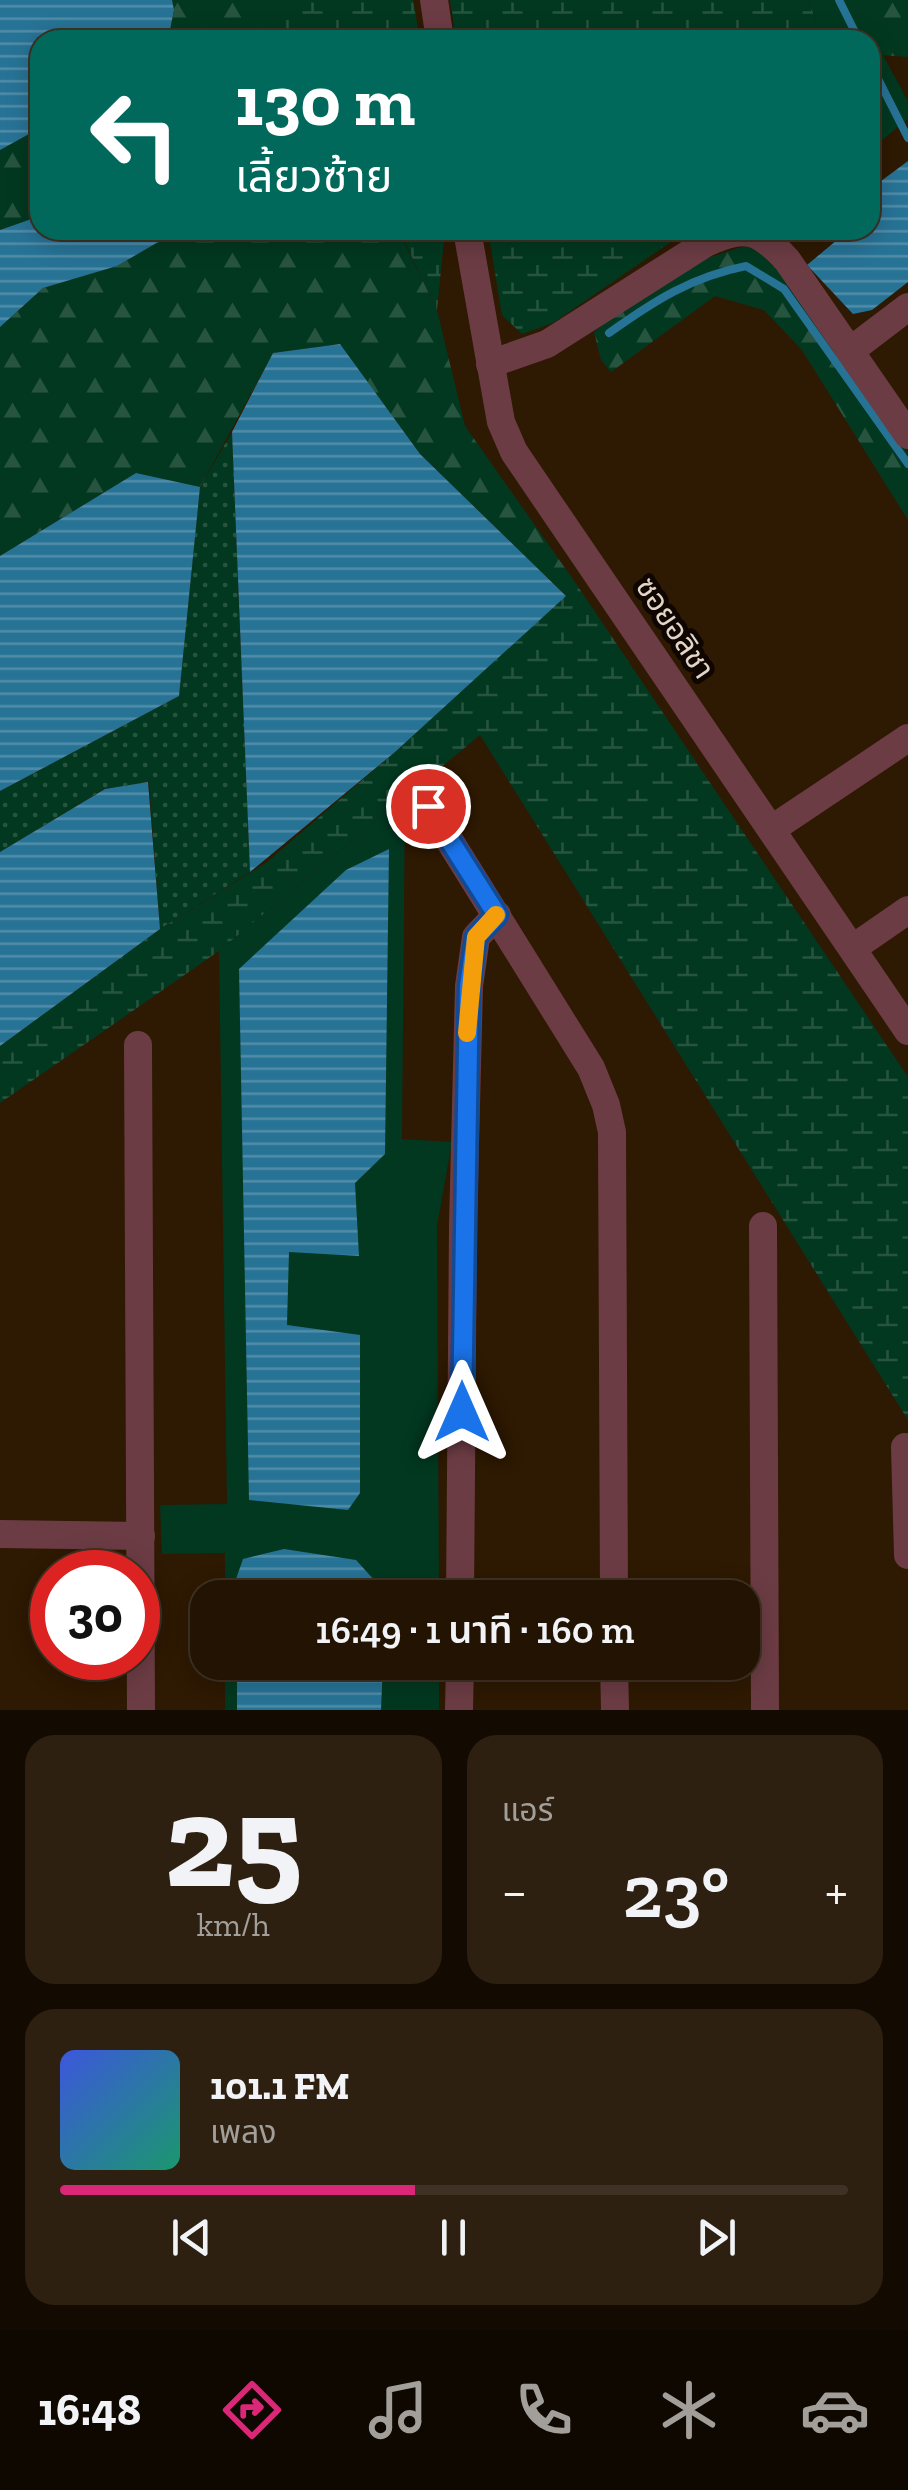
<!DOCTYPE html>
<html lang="th">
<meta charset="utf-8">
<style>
body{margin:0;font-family:"Zilla Slab","Noto Sans Thai",serif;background:#2e2011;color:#f1f3f6;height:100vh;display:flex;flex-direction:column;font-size:38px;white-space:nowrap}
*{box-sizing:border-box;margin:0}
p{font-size:32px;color:#a29e99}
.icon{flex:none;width:55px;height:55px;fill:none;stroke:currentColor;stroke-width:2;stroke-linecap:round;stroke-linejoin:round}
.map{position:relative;height:1710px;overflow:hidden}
.sheet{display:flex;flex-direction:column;gap:25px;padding:25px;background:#130a01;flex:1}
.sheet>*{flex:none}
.guide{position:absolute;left:30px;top:30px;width:850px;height:210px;border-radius:30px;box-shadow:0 5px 25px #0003,0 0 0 2px #3f3224;background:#00695c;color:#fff;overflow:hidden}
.speed{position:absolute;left:30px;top:1550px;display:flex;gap:20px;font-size:50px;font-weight:700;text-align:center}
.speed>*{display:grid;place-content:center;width:130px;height:130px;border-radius:50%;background:#221302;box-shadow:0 5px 25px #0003,0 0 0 2px #3f3224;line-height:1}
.speed .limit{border:15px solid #d22;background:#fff;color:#111}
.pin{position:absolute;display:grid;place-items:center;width:85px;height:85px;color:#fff;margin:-42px;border:5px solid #fff;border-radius:50%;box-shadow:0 2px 10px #0007}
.me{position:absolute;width:110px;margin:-55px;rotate:0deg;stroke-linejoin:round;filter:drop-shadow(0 0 8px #0008)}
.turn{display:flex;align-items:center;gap:35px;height:210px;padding:0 40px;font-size:45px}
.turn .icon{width:130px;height:130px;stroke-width:2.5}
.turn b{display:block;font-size:70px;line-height:85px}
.big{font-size:75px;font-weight:600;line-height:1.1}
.sheet .widget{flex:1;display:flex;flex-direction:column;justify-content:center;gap:15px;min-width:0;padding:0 35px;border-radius:30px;background:#2e2011}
.sheet .dial{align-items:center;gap:0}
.dial b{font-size:130px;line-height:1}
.song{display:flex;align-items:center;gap:30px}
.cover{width:120px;height:120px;border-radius:15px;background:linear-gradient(135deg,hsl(230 70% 55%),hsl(160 70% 35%))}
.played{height:10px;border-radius:5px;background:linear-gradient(90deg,#db2777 45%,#3f3224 45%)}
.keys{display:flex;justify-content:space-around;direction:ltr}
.heat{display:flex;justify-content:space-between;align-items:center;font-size:55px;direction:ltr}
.sheet .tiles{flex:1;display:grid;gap:25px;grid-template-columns:1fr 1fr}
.widget:last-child{grid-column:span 2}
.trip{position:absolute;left:190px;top:1580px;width:570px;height:100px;border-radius:30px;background:#221302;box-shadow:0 5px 25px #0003,0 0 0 2px #3f3224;font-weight:600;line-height:100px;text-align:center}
.tabs{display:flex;height:160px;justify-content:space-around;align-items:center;background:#0e0801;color:#a29e99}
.tabs .icon{width:70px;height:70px}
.tabs .selected{color:#db2777}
.tabs b{font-size:45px;color:#f1f3f6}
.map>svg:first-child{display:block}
</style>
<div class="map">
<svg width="908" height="1710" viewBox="0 0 908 1710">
<defs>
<pattern id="grass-dots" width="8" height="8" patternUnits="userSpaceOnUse" patternTransform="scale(2.5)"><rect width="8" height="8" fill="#023820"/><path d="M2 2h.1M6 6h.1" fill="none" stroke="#27543f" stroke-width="1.8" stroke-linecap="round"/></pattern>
<pattern id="forest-firs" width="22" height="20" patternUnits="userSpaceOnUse" patternTransform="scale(2.5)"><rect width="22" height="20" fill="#023820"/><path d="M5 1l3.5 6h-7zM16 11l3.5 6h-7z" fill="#27543f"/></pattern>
<pattern id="wetland-marsh" width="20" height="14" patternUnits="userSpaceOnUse" patternTransform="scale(2.5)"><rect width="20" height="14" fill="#023820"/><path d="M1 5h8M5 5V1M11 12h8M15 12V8" fill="none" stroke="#27543f"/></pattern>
<pattern id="water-rules" width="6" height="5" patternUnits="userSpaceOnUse" patternTransform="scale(2.5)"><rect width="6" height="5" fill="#277396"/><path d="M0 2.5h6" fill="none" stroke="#518ca8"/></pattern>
</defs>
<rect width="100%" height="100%" fill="#2e1902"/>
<!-- grass -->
<polygon fill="url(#grass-dots)" points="232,432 250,872 160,929 149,782 104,789 0,852 0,791 179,696 200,487"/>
<!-- forest -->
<g fill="url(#forest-firs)">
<polygon points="172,0 267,0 290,40 169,40 174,10"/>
<polygon points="853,0 908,0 908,57 881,55"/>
<polygon points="40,128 40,216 0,230 0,150"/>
<polygon points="179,230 398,230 437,310 465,426 577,585 566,596 420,454 339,344 273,353 200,487 136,473 0,556 0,327 43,288 117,266"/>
<path d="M746 246 773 257 908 453V520L802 350 764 310 715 296 611 372 601 360 594 332C645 290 681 263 746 246Z"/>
</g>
<!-- wetland -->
<g fill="url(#wetland-marsh)">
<polygon points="267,0 413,0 420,40 290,40"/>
<polygon points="450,0 808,0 816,20 808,40 456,40"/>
<polygon points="398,230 445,230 437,310 400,232"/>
<polygon points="488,230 688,230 553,323 522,334 502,315"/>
<polygon points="577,585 908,1077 908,1420 480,735 219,951 0,1103 0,1046 160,929 267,862 395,752"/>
</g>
<!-- park -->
<g fill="#023820">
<polygon points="808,0 853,0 908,101 908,119 870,150 870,40 808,40 816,20"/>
<polygon points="405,797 402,1139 452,1142 437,1226 439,1597 225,1597 225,1553 162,1554 160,1505 227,1504 219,951"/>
<rect x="225" y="1663" width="214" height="47"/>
</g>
<!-- water -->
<g fill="url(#water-rules)">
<polygon points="0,0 172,0 174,10 168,40 40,40 40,128 0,150"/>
<polygon points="908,161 908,282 872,310 853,314 807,265 849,230 870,230 870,213 878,206 873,187"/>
<polygon points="40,216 40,230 179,230 117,266 43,288 0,327 0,230"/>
<polygon points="340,344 420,454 566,596 395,752 250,872 232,432 273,353"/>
<polygon points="136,473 200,487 179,696 0,791 0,556"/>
<polygon points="148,782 160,929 0,1046 0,852 105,789"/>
<polygon points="389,849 385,1154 355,1183 359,1256 289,1252 287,1325 360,1335 360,1493 348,1510 249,1500 239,969 346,870"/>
<polygon points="284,1549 356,1560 385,1592 385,1597 236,1597 236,1579 243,1559"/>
<polygon points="237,1663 383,1663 381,1710 237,1710"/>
</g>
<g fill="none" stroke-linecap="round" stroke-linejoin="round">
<!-- stream -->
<g stroke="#277396" stroke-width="8">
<polyline points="839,0 859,40"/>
<polyline points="870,63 908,138"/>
<path d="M609 333C654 301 691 277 746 266L784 289 908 464"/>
</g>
<!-- minor -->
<g stroke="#6c3c44" stroke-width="28">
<polyline points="434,0 440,40"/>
<polyline points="467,230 501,422 514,452 908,1031"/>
<polyline points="850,351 908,307"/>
<path d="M490 364 547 344 706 243C746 225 758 229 787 260L908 435"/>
<polyline points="428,806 591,1068 606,1105 612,1132 614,1598"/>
<polyline points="772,829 908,738"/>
<polyline points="853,948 908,910"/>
<polyline points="138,1045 141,1710"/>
<polyline points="763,1226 765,1710"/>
<polyline points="905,1447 908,1555"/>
<polyline points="0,1534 141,1536"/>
<polyline points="460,1598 463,1225 469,986 476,937 497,915"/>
<polyline points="614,1662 615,1710"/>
<polyline points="459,1710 460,1662"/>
</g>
</g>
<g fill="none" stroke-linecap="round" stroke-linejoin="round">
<!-- route casing -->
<g stroke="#114b97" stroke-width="25">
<polyline id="route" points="428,806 497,915 476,937 469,986 462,1412"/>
</g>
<!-- route -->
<use href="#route" stroke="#1a73e8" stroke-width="18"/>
<!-- slow -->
<polyline stroke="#f59e0b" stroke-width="18" points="467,1033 476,937 496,915"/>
</g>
<g text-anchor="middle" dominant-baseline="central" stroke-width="10" stroke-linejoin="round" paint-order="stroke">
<!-- street labels -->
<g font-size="30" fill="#e3d5c7" stroke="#0f0601">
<text transform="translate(675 628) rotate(56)">ซอยอลิชา</text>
</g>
</g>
</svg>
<div class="speed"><div class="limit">30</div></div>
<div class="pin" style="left:428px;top:806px;background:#d93025"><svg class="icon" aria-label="arrive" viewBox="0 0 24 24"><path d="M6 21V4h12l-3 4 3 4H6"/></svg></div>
<svg class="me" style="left:462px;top:1412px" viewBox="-20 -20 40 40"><path d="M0-17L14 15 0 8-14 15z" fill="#1a73e8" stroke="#fff" stroke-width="4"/></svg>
<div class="trip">16:49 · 1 นาที · 160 m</div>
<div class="guide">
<div class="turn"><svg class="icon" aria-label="left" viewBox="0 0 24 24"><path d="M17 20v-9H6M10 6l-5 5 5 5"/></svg><div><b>130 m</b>เลี้ยวซ้าย</div></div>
</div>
</div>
<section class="sheet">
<div class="tiles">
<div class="widget dial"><b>25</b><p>km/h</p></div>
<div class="widget"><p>แอร์</p>
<div class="heat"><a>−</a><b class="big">23°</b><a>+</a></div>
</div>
<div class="widget">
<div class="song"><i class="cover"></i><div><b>101.1 FM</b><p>เพลง</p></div></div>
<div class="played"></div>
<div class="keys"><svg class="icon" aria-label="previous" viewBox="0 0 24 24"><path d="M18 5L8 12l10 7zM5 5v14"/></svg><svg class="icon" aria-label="pause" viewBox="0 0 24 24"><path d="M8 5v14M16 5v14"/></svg><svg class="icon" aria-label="next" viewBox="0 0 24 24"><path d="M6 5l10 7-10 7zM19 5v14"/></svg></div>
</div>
</div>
</section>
<nav class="tabs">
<b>16:48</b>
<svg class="icon selected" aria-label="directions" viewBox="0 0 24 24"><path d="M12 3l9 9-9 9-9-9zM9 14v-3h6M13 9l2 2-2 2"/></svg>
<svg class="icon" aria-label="music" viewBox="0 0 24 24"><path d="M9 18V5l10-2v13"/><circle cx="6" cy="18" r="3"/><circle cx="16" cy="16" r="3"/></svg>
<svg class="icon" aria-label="phone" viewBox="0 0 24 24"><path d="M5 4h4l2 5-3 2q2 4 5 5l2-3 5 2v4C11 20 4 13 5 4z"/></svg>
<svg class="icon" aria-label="climate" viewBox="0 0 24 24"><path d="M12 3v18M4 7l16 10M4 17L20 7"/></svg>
<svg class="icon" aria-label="car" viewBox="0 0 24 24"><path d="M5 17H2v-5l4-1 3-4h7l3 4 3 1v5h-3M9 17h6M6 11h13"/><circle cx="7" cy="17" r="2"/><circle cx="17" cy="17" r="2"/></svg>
</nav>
